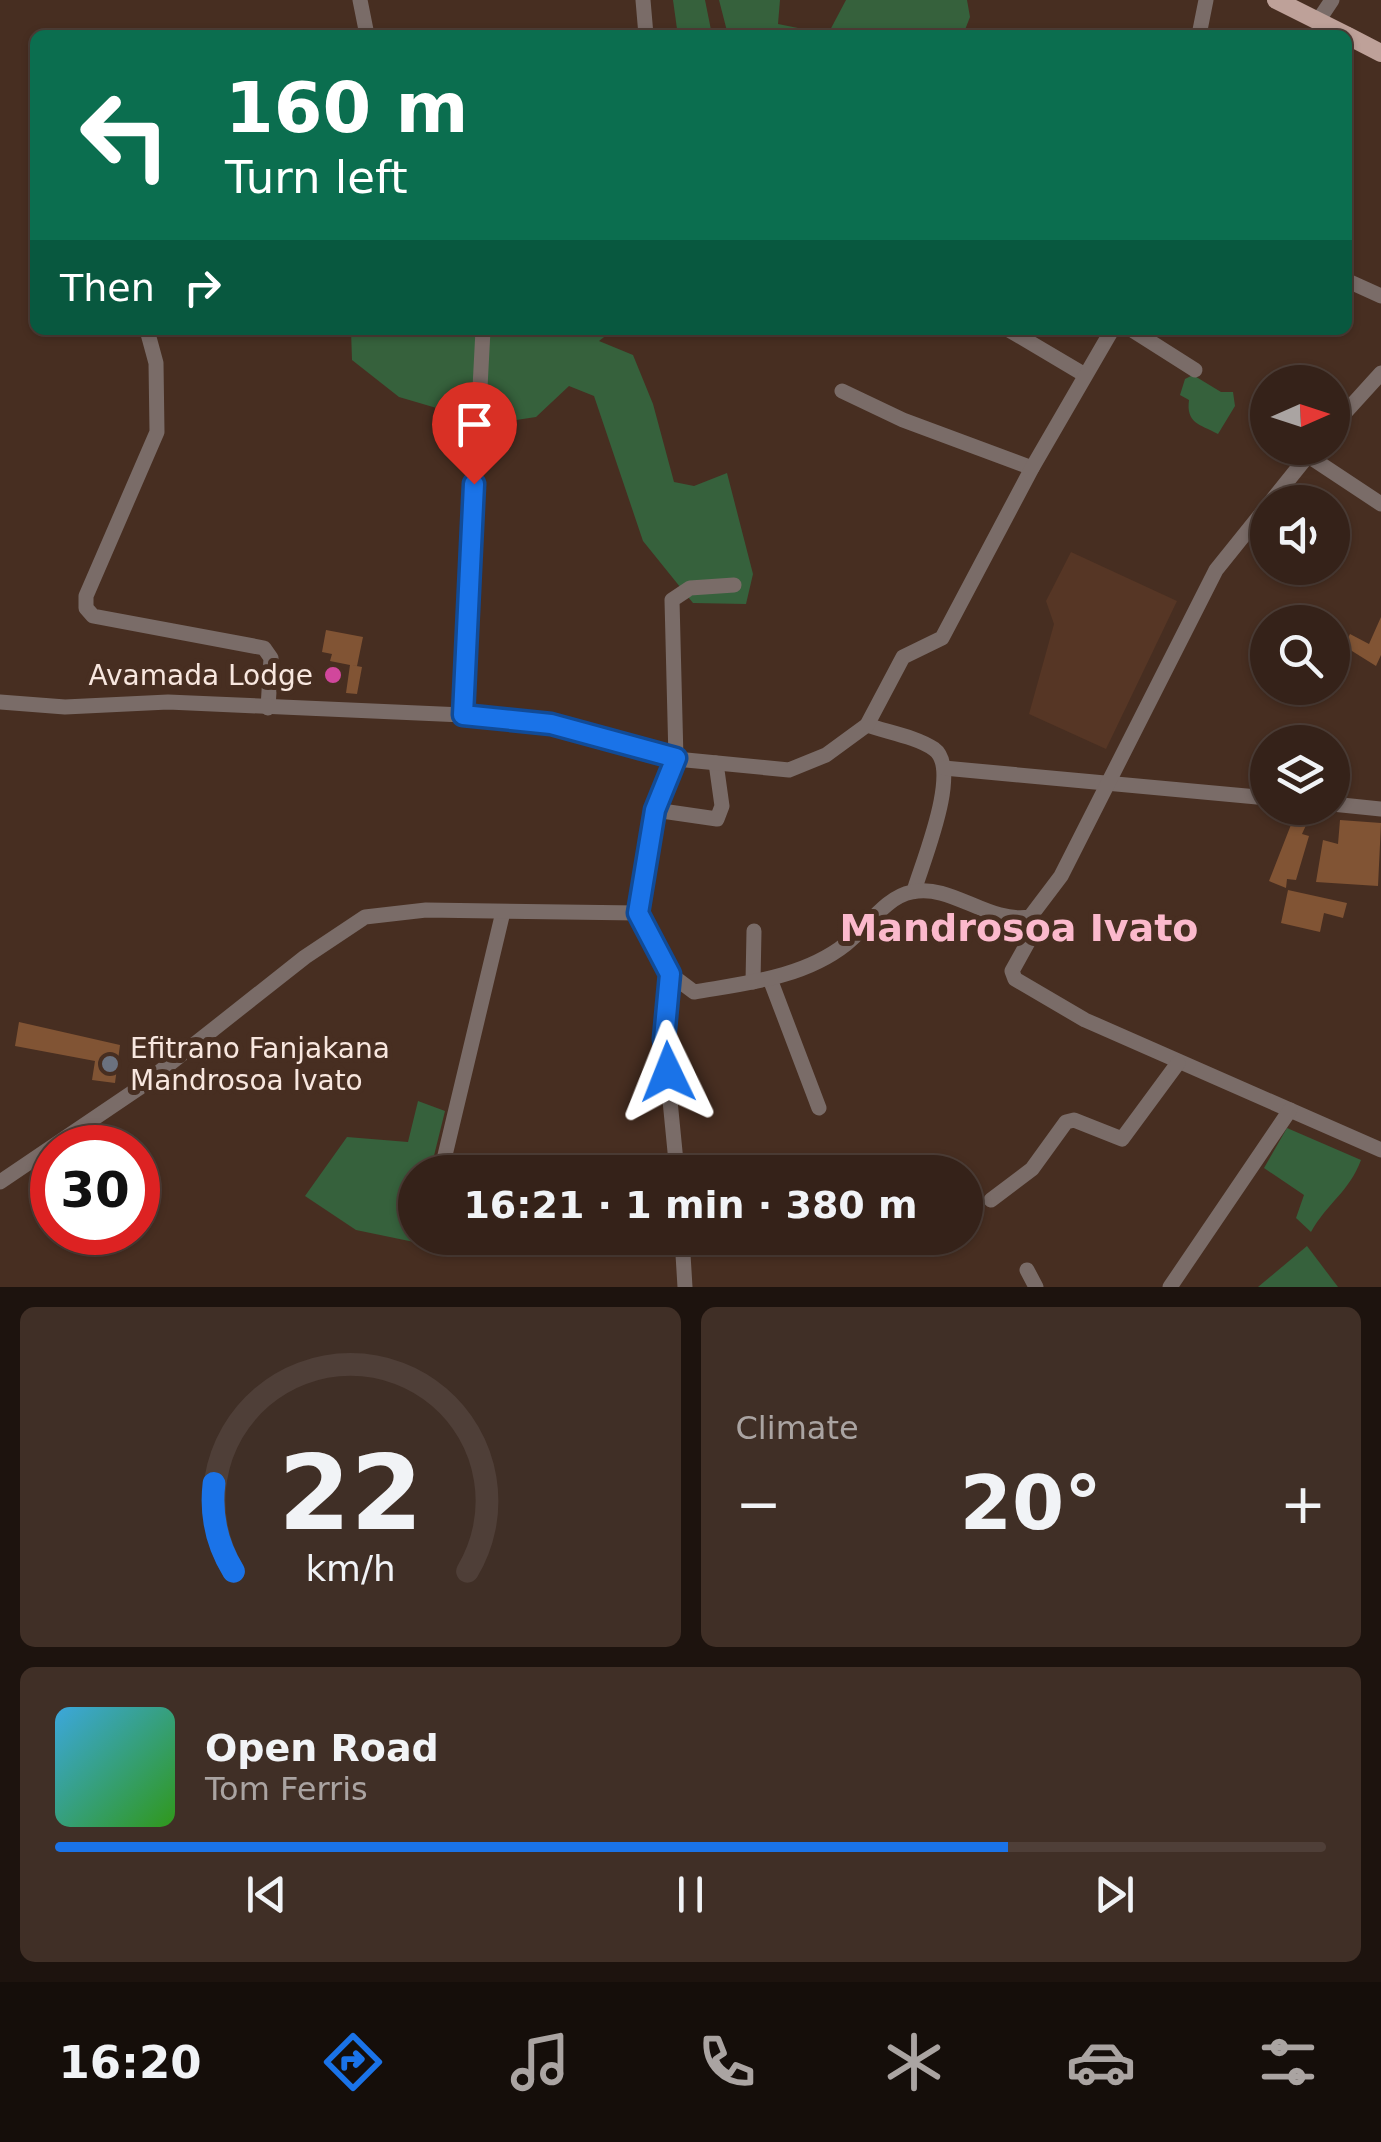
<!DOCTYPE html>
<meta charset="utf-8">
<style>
body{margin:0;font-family:"DejaVu Sans",sans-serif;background:#402f26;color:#f1f3f6;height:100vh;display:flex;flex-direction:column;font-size:38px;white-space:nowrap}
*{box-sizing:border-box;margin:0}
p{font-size:32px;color:#aaa4a2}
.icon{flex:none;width:55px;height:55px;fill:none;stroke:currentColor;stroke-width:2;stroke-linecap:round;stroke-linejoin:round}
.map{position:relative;height:1287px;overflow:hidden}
.details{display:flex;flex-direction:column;gap:20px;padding:20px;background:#1d130e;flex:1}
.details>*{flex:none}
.top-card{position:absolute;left:30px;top:30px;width:1322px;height:305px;border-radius:15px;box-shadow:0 2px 8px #0004,0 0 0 2px #4f3f38;background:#0b6e4f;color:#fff;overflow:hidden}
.needle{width:65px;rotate:87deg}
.controls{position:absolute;left:1250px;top:365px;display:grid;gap:20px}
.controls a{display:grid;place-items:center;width:100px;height:100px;border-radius:50%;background:#352219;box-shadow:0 2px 8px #0004,0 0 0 2px #4f3f38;font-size:50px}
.speed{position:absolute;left:30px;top:1125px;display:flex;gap:20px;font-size:50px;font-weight:700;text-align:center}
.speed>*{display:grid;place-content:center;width:130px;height:130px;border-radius:50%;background:#352219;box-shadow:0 2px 8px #0004,0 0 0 2px #4f3f38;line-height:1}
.speed .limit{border:15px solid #d22;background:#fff;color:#111}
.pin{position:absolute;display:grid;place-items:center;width:85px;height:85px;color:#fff;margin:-102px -42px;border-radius:50% 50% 50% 0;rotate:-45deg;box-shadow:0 0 10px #0007}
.pin .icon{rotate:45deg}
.me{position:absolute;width:110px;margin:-55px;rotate:358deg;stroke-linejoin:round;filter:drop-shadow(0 0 8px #0008)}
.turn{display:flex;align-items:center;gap:35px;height:210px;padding:0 30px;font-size:45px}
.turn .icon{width:130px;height:130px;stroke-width:2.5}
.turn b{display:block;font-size:70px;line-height:85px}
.then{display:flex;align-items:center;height:95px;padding:0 30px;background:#0003;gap:20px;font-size:38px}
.big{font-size:75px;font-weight:700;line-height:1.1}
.details .widget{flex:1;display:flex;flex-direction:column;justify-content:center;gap:15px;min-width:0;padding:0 35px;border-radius:15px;background:#402f26}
.details .dial{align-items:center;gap:0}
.dial svg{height:260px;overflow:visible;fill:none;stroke:#4f3f38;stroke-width:7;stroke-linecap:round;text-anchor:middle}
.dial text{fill:#f1f3f6;stroke:none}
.song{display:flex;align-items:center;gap:30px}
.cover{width:120px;height:120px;border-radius:15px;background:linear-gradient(135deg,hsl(200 70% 55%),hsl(110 70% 35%))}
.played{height:10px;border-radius:5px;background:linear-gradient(90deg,#1a73e8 75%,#4f3f38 75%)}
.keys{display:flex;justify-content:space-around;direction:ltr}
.heat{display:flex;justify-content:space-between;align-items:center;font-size:55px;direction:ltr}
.details .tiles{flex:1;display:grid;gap:20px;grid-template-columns:1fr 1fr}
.widget:last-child{grid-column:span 2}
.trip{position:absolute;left:398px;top:1155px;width:585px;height:100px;border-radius:50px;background:#352219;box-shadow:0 2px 8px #0004,0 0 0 2px #4f3f38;font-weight:700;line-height:100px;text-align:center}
.menu{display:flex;height:160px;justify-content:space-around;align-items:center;background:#150e0a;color:#aaa4a2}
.menu .icon{width:70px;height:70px}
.menu .on{color:#1a73e8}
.menu b{font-size:45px;color:#f1f3f6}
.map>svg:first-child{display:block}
</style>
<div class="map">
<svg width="1381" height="1287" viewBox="0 0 1381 1287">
<rect width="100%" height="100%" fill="#472e21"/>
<!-- built -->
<polygon fill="#563625" points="1071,552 1177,601 1106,749 1029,714 1054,624 1046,601"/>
<!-- green -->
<g fill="#36613c">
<polygon points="673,0 705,0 712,35 689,35 677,29"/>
<polygon points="719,0 780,0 778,24 828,34 846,0 967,0 970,17 963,35 728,35"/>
<polygon points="351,330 613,330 599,341 633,355 653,404 674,482 694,486 727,473 753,574 746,604 693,603 643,541 594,396 569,386 536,417 491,424 399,397 352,360"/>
<path d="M1193 375 1221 392H1233L1235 406 1218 434C1199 424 1186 423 1189 400L1180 395 1185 379Z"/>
<polygon points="418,1101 445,1111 430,1172 415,1172 414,1242 356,1230 305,1196 347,1137 408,1142"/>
<path d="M1287 1128 1361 1160C1349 1192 1328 1202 1311 1232L1296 1218 1304 1195 1264 1168Z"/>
<polygon points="1307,1246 1338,1287 1258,1287"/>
</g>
<!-- building -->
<g fill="#815434">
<polygon points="1381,617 1381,655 1376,666 1344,646 1350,634 1369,644"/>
<polygon points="326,630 363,637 357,666 351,665 362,667 357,694 346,693 350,665 330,661 332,654 322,652"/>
<polygon points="1294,817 1307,823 1302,834 1309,836 1296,880 1287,879 1286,888 1269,881"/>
<polygon points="1340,820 1381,823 1378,886 1316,882 1323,840 1338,844"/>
<polygon points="1288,890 1347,903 1343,918 1324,913 1320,932 1281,923"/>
<polygon points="19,1022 120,1045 115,1083 92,1080 95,1061 15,1046"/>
</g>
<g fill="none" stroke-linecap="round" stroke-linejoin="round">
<!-- minor -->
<g stroke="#7a6c68" stroke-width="15">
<polyline points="360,0 367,35"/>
<polyline points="643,0 646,35"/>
<polyline points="1318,21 1332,0"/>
<polyline points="1199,35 1206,0"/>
<polyline points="1348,281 1381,296"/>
<polyline points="147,330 156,363 157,432 86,596 86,608 93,616 264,648 271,658 268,708"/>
<polyline points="483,330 463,715 551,725 676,759 672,600 690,588 734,585"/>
<polyline points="1009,330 1085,375"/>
<polyline points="1132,330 1195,370"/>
<polyline points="842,391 903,420 1032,468"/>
<polyline points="1332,427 1381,373"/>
<polyline points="1307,455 1381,504"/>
<polyline points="0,702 65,707 168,702 463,715"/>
<path d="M867 725C887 732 917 737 934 749 962 769 922 863 914 891"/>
<polyline points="944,768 1268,798"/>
<polyline points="1332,804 1381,809"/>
<polyline points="655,810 717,819 722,806 716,763"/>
<polyline points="638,913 655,810 676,759 789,770 826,755 867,725 903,657 942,638 1032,468 1112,330"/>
<polyline points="1030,917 1033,933 1012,971 1015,979 1085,1020 1381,1150"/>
<polyline points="670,974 664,1039 677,1172"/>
<polyline points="770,979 819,1108"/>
<polyline points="753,982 754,931"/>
<polyline points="441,1172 503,912"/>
<path d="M0 1182 139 1088 305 957 365 917 426 910 638 913 670 974 694 992C746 983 803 978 846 944 867 928 885 897 912 892 951 883 988 924 1030 917L1061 876 1216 570 1314 448"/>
<polyline points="991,1200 1032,1169 1066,1122 1074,1120 1122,1139 1178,1063"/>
<polyline points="682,1238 685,1287"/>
<polyline points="1027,1270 1036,1287"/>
<polyline points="1170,1287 1290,1110"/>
</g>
<!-- major -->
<g stroke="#bea199" stroke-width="18">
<polyline points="1276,0 1346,35"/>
<polyline points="1348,36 1381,53"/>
</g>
</g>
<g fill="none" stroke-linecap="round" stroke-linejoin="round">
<!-- route casing -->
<g stroke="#114b97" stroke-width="25">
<polyline id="route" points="474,484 463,715 551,724 676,758 655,810 638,913 670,974 664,1039 668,1072"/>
</g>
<!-- route -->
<use href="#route" stroke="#1a73e8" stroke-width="18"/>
</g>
<!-- markers -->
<circle fill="#d1479c" stroke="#472e21" stroke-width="4" cx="333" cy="675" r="10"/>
<circle fill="#6b7280" stroke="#472e21" stroke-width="4" cx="110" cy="1064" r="10"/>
<g text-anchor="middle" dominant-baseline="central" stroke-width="10" stroke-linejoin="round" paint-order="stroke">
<!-- poi labels -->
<g font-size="28" fill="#f8e7df" stroke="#472e21" text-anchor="end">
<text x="313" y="675">Avamada Lodge</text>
<text x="130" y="1048" text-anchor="start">Efitrano Fanjakana<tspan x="130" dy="32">Mandrosoa Ivato</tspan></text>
</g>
<!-- district labels -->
<g font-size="38" font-weight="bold" fill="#fbb9cc" stroke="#472e21">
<text x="1019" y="928">Mandrosoa Ivato</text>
</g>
</g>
</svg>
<div class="controls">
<a><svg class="needle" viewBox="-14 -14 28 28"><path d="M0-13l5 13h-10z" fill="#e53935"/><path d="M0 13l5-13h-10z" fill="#aaa4a2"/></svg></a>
<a><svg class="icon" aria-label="sound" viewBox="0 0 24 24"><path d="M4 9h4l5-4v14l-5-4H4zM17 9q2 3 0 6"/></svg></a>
<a><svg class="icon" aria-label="search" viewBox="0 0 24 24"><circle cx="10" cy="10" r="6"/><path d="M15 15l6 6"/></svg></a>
<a><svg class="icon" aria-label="layers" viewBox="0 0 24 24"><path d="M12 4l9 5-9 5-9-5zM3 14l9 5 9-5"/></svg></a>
</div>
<div class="speed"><div class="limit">30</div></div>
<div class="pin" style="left:474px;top:484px;background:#d93025"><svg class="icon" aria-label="arrive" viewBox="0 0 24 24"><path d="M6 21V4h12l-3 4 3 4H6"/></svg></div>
<svg class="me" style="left:668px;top:1072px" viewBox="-20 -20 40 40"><path d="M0-17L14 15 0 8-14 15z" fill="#1a73e8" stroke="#fff" stroke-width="4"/></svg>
<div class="trip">16:21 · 1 min · 380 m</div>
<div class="top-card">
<div class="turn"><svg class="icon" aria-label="left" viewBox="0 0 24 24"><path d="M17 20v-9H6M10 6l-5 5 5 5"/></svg><div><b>160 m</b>Turn left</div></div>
<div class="then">Then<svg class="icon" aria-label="right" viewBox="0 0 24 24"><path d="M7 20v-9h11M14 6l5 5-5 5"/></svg></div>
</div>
</div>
<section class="details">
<div class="tiles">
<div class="widget dial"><svg viewBox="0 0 100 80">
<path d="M14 69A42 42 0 1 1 86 69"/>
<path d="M14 69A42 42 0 0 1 8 42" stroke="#1a73e8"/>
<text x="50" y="56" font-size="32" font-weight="700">22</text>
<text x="50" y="72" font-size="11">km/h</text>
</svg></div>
<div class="widget"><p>Climate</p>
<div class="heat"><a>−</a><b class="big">20°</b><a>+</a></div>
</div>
<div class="widget">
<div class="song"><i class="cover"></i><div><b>Open Road</b><p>Tom Ferris</p></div></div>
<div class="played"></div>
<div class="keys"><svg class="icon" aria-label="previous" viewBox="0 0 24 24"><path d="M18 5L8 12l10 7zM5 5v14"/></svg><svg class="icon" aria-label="pause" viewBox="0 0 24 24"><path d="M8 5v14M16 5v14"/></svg><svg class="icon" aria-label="next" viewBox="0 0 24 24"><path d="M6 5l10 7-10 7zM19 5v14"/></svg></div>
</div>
</div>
</section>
<nav class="menu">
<b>16:20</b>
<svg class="icon on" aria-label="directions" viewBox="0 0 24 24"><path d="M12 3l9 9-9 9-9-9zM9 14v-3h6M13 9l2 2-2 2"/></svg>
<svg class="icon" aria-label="music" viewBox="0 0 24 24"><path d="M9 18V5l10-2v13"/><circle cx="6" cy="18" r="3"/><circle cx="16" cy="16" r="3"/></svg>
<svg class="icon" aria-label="phone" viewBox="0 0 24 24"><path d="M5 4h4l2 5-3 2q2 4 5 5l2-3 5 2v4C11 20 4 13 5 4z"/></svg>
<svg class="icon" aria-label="climate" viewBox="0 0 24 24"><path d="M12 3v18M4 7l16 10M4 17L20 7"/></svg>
<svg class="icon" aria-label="car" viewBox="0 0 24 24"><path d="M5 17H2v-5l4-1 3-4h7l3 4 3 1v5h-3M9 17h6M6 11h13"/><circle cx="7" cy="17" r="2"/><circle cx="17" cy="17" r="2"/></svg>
<svg class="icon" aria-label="filters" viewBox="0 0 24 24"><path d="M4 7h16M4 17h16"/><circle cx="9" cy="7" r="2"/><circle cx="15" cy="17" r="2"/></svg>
</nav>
